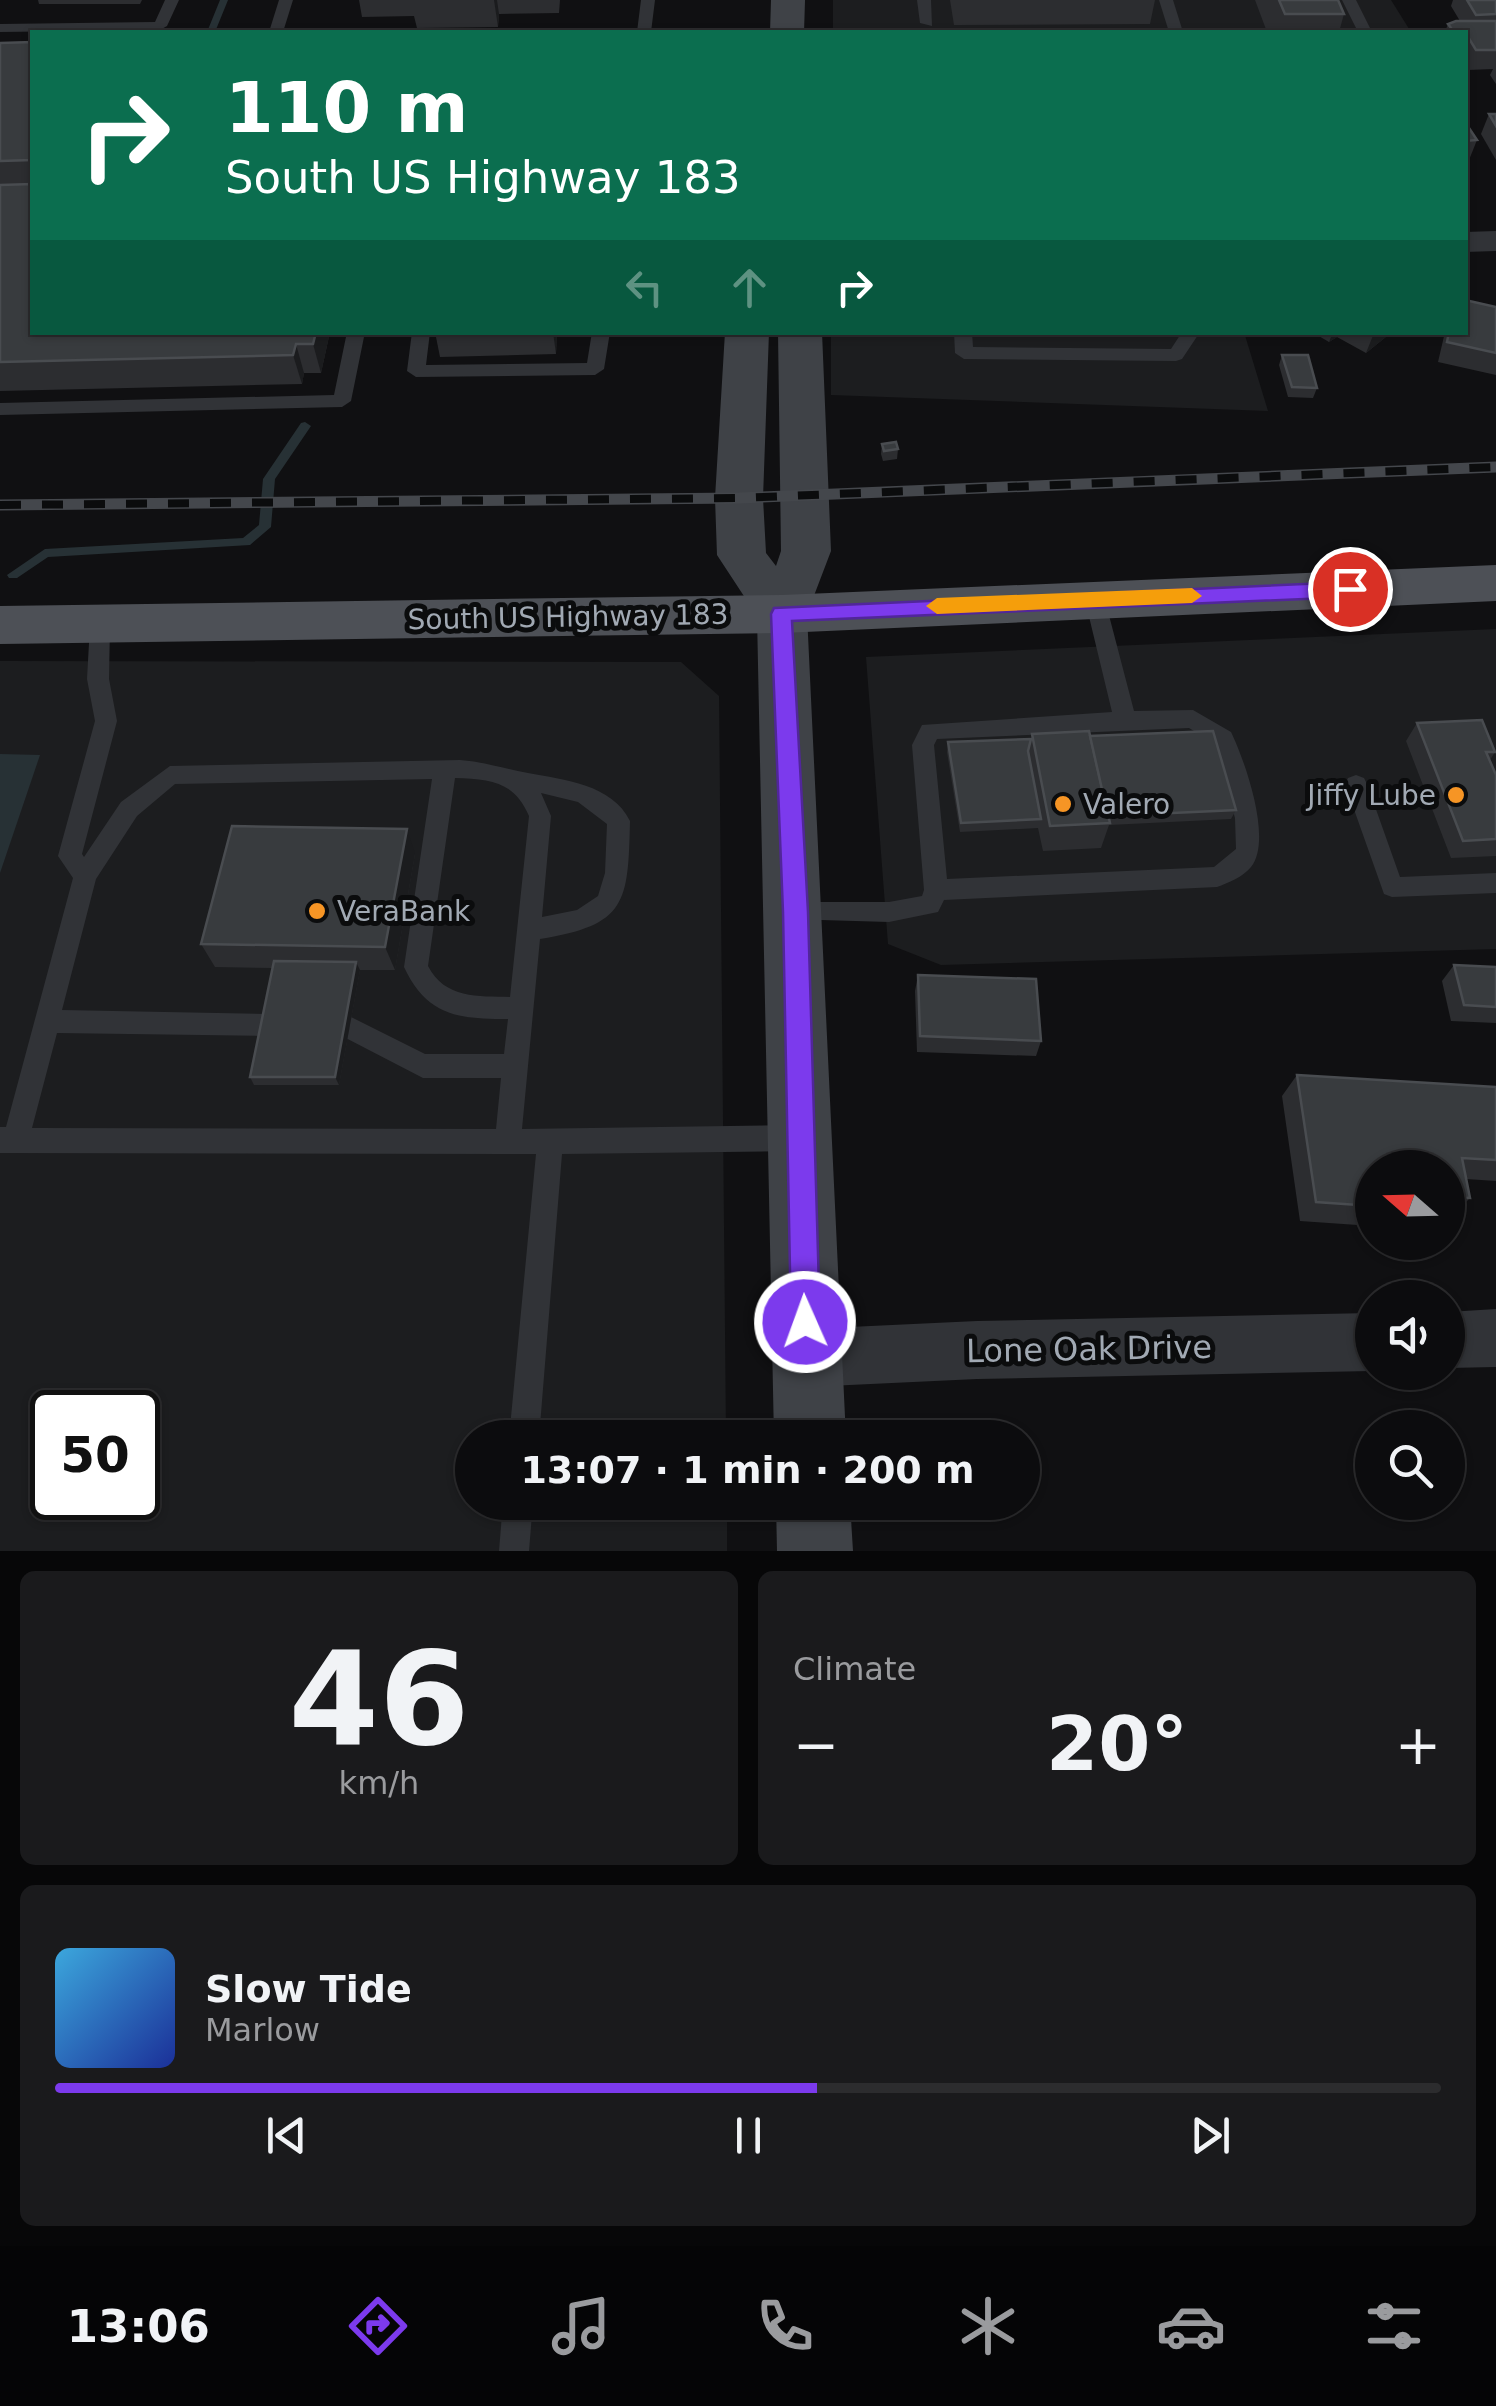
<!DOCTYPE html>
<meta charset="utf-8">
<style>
body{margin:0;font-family:"DejaVu Sans",sans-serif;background:#1a1a1c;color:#f1f3f6;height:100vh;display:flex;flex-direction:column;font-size:38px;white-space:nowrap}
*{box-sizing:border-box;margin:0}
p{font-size:32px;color:#9a9b9e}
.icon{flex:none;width:55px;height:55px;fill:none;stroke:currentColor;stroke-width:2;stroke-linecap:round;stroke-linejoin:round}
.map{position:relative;height:1551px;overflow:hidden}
.drawer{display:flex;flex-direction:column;gap:20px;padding:20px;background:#070708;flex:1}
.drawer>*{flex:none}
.banner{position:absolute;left:30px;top:30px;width:1438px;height:305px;border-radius:0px;box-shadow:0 2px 8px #0004,0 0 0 2px #2c2c2e;background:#0b6e4f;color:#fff;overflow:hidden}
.needle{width:65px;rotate:290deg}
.controls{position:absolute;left:1355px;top:1150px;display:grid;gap:20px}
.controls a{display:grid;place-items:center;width:110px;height:110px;border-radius:50%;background:#0c0c0e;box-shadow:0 2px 8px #0004,0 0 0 2px #2c2c2e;font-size:50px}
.speed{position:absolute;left:30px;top:1390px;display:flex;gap:20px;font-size:50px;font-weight:700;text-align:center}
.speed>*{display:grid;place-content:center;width:130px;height:130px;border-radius:50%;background:#0c0c0e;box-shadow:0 2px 8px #0004,0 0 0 2px #2c2c2e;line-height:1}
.speed .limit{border:5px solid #111;border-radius:15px;background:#fff;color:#111}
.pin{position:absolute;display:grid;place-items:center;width:85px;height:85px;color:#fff;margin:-42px;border:5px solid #fff;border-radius:50%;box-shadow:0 2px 10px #0007}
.me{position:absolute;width:110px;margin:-55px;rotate:358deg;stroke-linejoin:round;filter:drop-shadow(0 0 8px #0008)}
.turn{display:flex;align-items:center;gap:35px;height:210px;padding:0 30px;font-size:45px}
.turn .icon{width:130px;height:130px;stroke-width:2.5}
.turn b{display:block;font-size:70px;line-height:85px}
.lanes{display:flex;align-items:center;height:95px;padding:0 30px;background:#0003;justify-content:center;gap:50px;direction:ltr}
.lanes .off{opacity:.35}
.big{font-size:75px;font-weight:700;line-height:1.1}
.drawer .widget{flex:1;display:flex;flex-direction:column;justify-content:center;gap:15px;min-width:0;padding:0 35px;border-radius:15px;background:#1a1a1c}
.drawer .dial{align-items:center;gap:0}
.dial b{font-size:130px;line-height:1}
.song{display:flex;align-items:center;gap:30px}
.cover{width:120px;height:120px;border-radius:15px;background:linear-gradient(135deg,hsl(200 70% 55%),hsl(230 70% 35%))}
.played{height:10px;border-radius:5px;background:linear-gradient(90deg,#7c3aed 55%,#2c2c2e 55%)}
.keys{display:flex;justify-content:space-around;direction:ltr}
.heat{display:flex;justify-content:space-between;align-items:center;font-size:55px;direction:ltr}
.drawer .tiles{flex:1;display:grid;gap:20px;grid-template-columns:1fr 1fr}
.widget:last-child{grid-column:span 2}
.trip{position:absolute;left:455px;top:1420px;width:585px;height:100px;border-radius:50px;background:#0c0c0e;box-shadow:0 2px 8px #0004,0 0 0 2px #2c2c2e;font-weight:700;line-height:100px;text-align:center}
.tab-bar{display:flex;height:160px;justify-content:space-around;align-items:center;background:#050506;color:#9a9b9e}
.tab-bar .icon{width:70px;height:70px}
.tab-bar .selected{color:#7c3aed}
.tab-bar b{font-size:45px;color:#f1f3f6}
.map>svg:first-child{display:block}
</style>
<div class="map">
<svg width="1496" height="1551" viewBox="0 0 1496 1551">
<rect width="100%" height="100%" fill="#101012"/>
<!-- built -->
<g fill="#1c1d1f" fill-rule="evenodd">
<polygon points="833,0 1391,0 1411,32 833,32"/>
<polygon points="1244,332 1268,411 831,395 831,333"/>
<polygon points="1496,629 1496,949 941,965 888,944 866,657"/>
<path d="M0 661 681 662 719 696 726 1437 472 1438V1502L727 1503V1551H0ZM52 1412H138V1498H52Z"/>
</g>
<!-- water -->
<polygon fill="#273135" points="0,754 40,755 0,873"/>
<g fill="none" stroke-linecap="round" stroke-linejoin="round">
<!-- stream -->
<g fill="#273135" fill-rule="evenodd">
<polygon points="220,0 228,0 215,32 207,32"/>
<polygon points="305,422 311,426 275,479 271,527 250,545 48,557 17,578 9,578 7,575 45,549 243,538 259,525 263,479 301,423"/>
</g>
<!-- lane -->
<g fill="#313337" fill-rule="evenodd">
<polygon points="165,0 179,0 167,26 160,30 0,32 0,24 155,22"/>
<polygon points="279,0 293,0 283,32 269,32"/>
<polygon points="641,0 655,0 651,32 637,32"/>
<polygon points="917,0 931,0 932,26 920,23"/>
<polygon points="1159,0 1173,0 1183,32 1169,32"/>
<polygon points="1342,0 1356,0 1372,32 1358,32"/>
<polygon points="347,332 365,332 351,401 342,407 0,415 0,403 334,395"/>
<polygon points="412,332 430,332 426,365 587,363 592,332 610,332 604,369 595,375 416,377 407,371"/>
<polygon points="954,332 972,332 973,347 1171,349 1182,332 1200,332 1182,359 1176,361 964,359 955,353"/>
<path d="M1095 592 1105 600 1134 711 1193 710 1231 732C1245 761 1273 840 1251 867 1243 877 1228 883 1217 887L944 900 938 912 889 922 787 919 783 912 787 905 795 902H889L922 896 924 890 912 745 922 725 1112 712 1085 600ZM1189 728 1214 743 1235 818 1236 849 1214 867 947 879 934 745 937 739Z"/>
<path d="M100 617 110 625 109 679 117 721 82 854 84 857 121 802 170 766 460 760C485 762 505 769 528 773 564 780 612 784 630 821 628 903 627 925 540 939L522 1129 796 1125 805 1129 809 1138 805 1147 796 1151 562 1154 539 1438H509L536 1154 0 1153V1127H6L73 878 58 856 95 721 87 679 90 625ZM455 778C490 779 514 781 529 816L510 997C478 996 445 999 428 966ZM432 779 404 967C427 1016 458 1019 508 1019L504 1054H425L349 1016 340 1019 336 1027 340 1035 423 1078H501L496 1129 32 1128 57 1033 267 1036 276 1033 280 1025 276 1017 267 1014 62 1010 96 879 137 816 175 784ZM541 793 578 802 607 824 605 873 598 896 577 910 542 917 551 816Z"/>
<polygon points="1356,775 1364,778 1367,784 1400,877 1496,873 1496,893 1392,897 1384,894 1345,784 1348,778"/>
<polygon points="503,1502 533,1502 529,1551 499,1551"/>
</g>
<!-- street -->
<g fill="#313337" fill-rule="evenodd">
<polygon points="1496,231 1496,251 1465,252 1465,232"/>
<polygon points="1496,1309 1496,1367 1448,1368 1448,1312"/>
<polygon points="1372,1313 1372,1371 977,1379 807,1387 787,1378 778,1358 787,1338 807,1329 977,1321"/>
</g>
<!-- secondary -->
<g fill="#3f4247" fill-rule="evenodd">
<polygon points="771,0 805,0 804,32 770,32"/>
<polygon points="725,332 769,332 763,498 766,553 776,566 781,551 778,332 822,332 831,551 807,614 846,1438 774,1438 757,616 717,555 715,498"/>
<polygon points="776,1502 850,1502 853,1551 777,1551"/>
</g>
<!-- primary -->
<polygon fill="#4d5056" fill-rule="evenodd" points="1496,565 1496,601 782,633 0,644 0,606 782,595"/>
<!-- rail casing -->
<g stroke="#44474c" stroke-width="11">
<polyline id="rail" points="0,505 739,498 1496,467"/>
</g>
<!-- rail -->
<use href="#rail" stroke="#0b0c0d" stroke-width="8" stroke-dasharray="21" stroke-linecap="butt"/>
</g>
<!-- wall -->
<g fill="#2c2d30">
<polygon points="38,0 142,0 140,4 39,4"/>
<polygon points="359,0 560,0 559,13 499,14 498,27 417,28 414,16 362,17"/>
<polygon points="950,0 1155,0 1150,24 954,25"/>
<polygon points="1255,0 1338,0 1344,14 1339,32 1267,32"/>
<polygon points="1447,0 1496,0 1496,84 1490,75 1493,69 1468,70 1465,65 1465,32 1445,32 1448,24 1460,21 1451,6 1453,0"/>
<polygon points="32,42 32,332 330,332 321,373 304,373 302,384 0,391 0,43"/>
<polygon points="1489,114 1496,114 1496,160 1481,134"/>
<polygon points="1465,122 1477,140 1469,160 1465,160"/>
<polygon points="1496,314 1496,375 1438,362 1445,332 1465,332"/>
<polygon points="435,332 557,332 556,354 440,357"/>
<polygon points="1312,332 1392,332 1366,353 1337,337 1329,342"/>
<polygon points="1282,355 1317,388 1313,398 1288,397 1279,365"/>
<polygon points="882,444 898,449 897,459 883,461 881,454"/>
<polygon points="1417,723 1495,752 1490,760 1496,775 1496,856 1451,858 1406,741"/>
<polygon points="1032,734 1090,736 1236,810 1231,819 1109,825 1101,848 1043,851 1038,828 960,832 947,752 948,742 1031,739"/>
<polygon points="415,854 395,970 360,970 339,1085 254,1085 250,1077 273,968 215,967 201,944"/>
<polygon points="1454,965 1496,967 1496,1023 1451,1021 1442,981"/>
<polygon points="918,975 1041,1041 1036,1056 917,1052 915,991"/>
<polygon points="1297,1075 1496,1087 1496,1181 1466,1179 1470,1198 1450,1218 1448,1217 1448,1168 1372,1168 1372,1226 1300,1221 1282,1096"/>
</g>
<!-- shaded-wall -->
<g fill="#1b1c1e">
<polygon points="494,0 497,0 499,14 498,27"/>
<polygon points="316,332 330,332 321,373 313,344"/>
<polygon points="553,332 557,332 556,354"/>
<polygon points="1333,332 1338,332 1337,337 1329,342"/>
<polygon points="1375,332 1392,332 1366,353 1374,333"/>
<polygon points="296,344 304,373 302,384 293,355"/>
<polygon points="407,829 415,854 395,970 385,947"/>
<polygon points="356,962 360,970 339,1085 335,1077"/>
</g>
<!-- building -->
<g fill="#383b3e" stroke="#494c50" stroke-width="2.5">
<polygon points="1279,0 1338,0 1344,14 1285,14"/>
<polygon points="1467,0 1496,0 1496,14 1476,15"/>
<polygon points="1456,21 1496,21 1496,50 1476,50 1465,32 1454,32 1448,24"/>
<polygon points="32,42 32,160 0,161 0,43"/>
<polygon points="1489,114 1496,114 1496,126"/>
<polygon points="1465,122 1477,140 1465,141"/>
<polygon points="32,184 32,332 316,332 313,344 296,344 293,355 0,362 0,185"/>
<polygon points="1465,300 1496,307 1496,353 1447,342 1449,332 1465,332"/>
<polygon points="1282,355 1308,355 1317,388 1292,387"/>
<polygon points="896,442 898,449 884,451 882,444"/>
<polygon points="1482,720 1495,752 1486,752 1496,775 1496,839 1463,841 1417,723"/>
<polygon points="1089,731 1110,823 1050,826 1032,734"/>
<polygon points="1213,731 1236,810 1108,816 1090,736"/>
<polygon points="1031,739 1028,751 1041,819 961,823 948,742"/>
<polygon points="232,826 407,829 385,947 201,944"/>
<polygon points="274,961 356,962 335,1077 250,1077"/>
<polygon points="1454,965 1496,967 1496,1007 1464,1005"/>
<polygon points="918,975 1036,979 1041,1041 920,1036"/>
<polygon points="1297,1075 1496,1087 1496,1160 1462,1158 1470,1198 1448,1197 1448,1168 1372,1168 1372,1206 1316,1202"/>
</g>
<!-- route -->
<polygon fill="#7c3aed" stroke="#51269a" stroke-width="2.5" points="1350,582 1361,589 1350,597 792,621 808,912 820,1322 815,1332 805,1336 795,1332 791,1322 783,912 771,614 774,608"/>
<!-- slow -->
<polygon fill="#f59e0b" points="1192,588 1202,596 1192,603 937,614 926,606 937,598"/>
<!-- markers -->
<g fill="#f69525" stroke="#0b0c0d" stroke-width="4">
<circle cx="1456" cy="795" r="10"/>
<circle cx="1063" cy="804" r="10"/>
<circle cx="317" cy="911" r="10"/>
</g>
<g text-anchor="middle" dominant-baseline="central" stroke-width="10" stroke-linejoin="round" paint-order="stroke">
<!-- street labels -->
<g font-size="28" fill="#a1a9b3" stroke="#0b0c0d">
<text transform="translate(568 617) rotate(-1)">South US Highway 183</text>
</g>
<!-- poi labels -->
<g font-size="28" fill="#a1a9b3" stroke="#0b0c0d" text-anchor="start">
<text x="1436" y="795" text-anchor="end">Jiffy Lube</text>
<text x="1083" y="804">Valero</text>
<text x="337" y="911">VeraBank</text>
</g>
<!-- near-street labels -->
<g font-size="32" fill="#a1a9b3" stroke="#0b0c0d">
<text transform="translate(1089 1349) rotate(-1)">Lone Oak Drive</text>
</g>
</g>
</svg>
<div class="controls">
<a><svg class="needle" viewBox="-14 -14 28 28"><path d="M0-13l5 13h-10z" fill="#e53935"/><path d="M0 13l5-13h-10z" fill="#9a9b9e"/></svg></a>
<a><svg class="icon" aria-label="sound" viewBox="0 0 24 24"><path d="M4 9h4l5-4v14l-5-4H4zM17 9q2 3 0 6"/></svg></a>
<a><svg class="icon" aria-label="search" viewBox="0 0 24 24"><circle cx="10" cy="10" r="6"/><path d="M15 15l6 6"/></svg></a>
</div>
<div class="speed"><div class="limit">50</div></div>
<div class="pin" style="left:1350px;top:589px;background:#d93025"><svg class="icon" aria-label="arrive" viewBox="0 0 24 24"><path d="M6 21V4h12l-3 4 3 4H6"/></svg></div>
<svg class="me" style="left:805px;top:1322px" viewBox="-20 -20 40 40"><circle r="17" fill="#7c3aed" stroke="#fff" stroke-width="3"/><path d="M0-11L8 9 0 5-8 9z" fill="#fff"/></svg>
<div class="trip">13:07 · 1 min · 200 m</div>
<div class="banner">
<div class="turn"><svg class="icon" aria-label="right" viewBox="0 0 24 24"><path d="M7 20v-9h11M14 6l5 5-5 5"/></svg><div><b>110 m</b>South US Highway 183</div></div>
<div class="lanes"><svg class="icon off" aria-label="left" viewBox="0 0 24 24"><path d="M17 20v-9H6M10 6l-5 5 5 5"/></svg><svg class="icon off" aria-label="ahead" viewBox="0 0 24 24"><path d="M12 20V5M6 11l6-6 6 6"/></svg><svg class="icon" aria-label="right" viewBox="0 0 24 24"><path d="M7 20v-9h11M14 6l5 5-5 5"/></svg></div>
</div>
</div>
<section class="drawer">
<div class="tiles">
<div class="widget dial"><b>46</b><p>km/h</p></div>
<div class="widget"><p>Climate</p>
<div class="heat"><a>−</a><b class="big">20°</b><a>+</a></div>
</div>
<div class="widget">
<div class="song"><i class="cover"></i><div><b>Slow Tide</b><p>Marlow</p></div></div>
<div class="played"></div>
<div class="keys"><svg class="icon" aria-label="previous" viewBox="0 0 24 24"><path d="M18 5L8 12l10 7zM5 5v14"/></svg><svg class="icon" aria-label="pause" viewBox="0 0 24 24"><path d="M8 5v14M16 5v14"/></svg><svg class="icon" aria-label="next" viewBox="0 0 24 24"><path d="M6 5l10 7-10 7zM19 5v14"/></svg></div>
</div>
</div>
</section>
<nav class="tab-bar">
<b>13:06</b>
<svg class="icon selected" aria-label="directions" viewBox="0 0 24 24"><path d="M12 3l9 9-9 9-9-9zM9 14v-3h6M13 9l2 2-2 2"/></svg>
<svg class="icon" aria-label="music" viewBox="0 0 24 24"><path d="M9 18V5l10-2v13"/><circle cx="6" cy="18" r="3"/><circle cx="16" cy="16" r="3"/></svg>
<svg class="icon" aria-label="phone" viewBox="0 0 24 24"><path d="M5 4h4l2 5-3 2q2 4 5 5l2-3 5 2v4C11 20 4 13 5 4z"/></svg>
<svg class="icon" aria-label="climate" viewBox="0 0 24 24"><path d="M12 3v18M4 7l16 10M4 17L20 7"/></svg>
<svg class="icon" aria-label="car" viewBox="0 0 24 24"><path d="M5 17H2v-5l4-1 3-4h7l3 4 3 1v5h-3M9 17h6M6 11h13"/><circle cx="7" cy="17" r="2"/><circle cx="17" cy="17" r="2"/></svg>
<svg class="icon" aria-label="filters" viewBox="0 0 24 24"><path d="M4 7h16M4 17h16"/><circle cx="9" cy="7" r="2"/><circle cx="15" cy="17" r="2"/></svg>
</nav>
